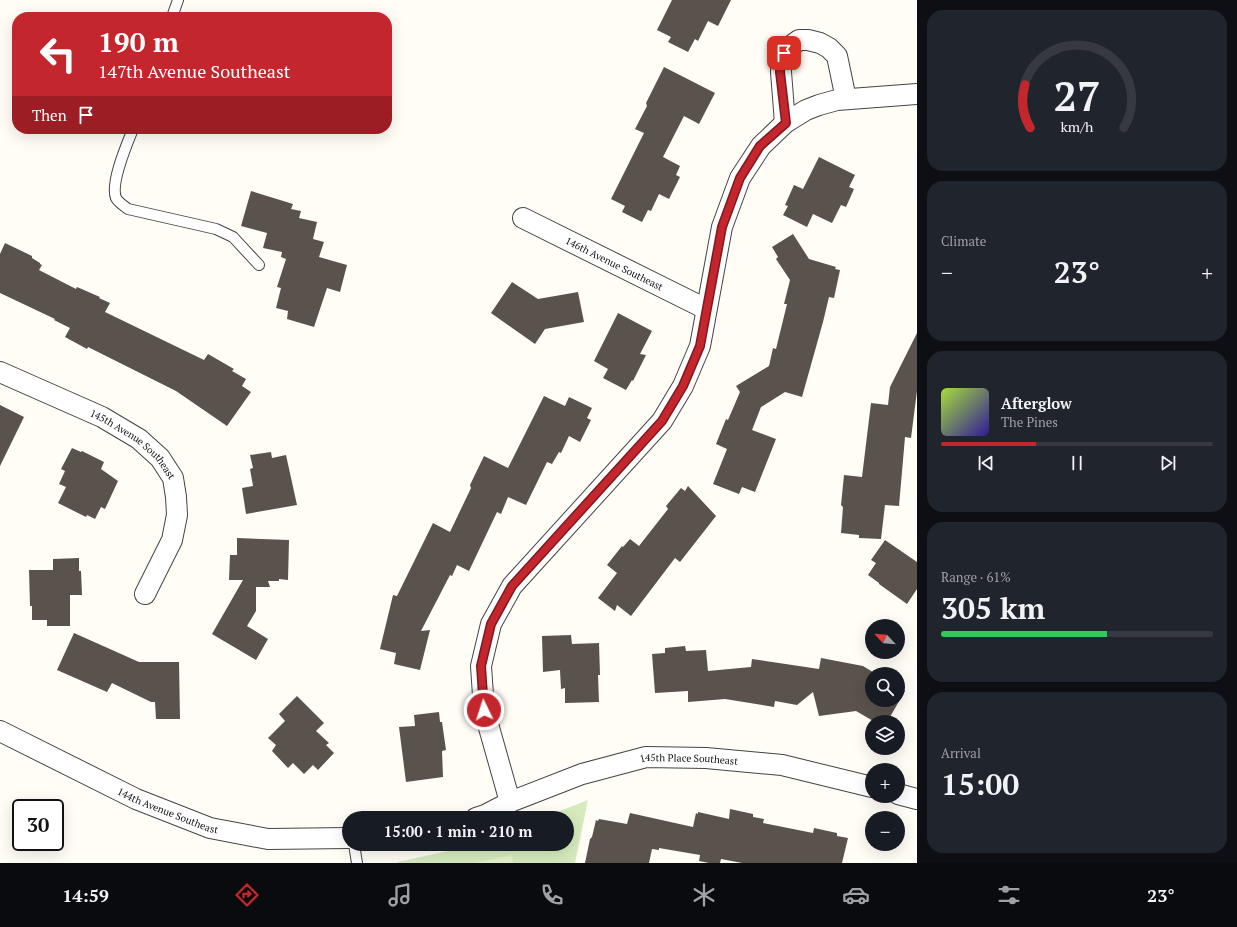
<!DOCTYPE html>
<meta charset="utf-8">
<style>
body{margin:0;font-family:"PT Serif",serif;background:#20242c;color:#f1f3f6;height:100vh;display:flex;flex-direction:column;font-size:15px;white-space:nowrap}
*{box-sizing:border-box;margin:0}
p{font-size:13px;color:#9ea1a6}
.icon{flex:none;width:22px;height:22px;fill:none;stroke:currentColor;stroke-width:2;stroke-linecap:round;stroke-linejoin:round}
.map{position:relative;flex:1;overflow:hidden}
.side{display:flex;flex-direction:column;gap:10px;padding:10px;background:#0d0f14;width:320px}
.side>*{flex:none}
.banner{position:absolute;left:12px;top:12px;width:380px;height:122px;border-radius:16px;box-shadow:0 4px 16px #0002;background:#c4262e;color:#fff;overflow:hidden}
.needle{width:26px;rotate:296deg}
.buttons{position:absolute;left:865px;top:619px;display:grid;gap:8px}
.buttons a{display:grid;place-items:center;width:40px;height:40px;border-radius:50%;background:#171b24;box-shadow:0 4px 16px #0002;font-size:20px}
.speed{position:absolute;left:12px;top:799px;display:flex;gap:8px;font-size:20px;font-weight:700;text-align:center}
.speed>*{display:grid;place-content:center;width:52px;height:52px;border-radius:50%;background:#171b24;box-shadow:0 4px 16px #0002;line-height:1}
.speed .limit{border:2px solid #111;border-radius:6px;background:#fff;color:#111}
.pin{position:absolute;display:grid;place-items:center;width:34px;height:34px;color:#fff;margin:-17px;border-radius:8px;box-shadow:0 2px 6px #0006}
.me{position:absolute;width:44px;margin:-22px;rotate:356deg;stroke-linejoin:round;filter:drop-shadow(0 0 3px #0008)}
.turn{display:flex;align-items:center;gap:14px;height:84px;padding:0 20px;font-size:18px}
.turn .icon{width:52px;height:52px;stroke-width:2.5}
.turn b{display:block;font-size:28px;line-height:34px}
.then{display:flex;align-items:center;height:38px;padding:0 20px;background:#0003;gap:8px;font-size:15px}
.big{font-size:30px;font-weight:800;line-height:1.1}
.side .card{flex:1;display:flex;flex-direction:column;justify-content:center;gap:6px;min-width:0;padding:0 14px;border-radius:16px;background:#20242c}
.side .dial{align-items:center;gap:0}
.dial svg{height:104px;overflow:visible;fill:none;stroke:#363941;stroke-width:7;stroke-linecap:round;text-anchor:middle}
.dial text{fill:#f1f3f6;stroke:none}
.song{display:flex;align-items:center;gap:12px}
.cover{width:48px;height:48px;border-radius:6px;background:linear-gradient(135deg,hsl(80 70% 55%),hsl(250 70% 35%))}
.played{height:4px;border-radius:2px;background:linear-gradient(90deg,#c4262e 35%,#363941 35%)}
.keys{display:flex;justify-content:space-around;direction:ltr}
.heat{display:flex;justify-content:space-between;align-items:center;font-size:22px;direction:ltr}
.charge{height:6px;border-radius:3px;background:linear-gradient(90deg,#34c759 61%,#363941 0)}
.trip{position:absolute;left:342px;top:811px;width:232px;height:40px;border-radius:20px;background:#171b24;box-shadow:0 4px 16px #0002;font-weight:800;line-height:40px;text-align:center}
.tab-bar{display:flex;height:64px;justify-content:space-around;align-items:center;background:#090b0e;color:#9ea1a6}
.tab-bar .icon{width:28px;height:28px}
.tab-bar .current{color:#c4262e}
.tab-bar b{font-size:18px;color:#f1f3f6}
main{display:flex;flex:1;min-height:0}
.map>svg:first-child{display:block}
</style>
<main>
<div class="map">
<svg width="917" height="863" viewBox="0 0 917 863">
<rect width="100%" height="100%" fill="#fffdf5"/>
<!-- green -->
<polygon fill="#d5ebbd" points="588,800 575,863 397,863 398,862 448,851 473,844 567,844 567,818 542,818"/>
<!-- pitch -->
<polygon fill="#e6f2cf" points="512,855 513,863 474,863"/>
<!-- building -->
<g fill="#5a524d">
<polygon points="672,0 731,0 718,26 708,21 698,41 695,39 688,52 668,42 671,37 657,30"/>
<polygon points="664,67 715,93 699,124 684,116 663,157 680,166 676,175 680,177 669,199 659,194 651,211 648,210 642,222 622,212 625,206 611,199 644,133 635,129 647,106 646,103"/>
<polygon points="819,157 855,175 849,187 854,189 846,207 841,205 832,223 813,214 807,227 783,215 788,206 785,205 794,185 803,189"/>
<polygon points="251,191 293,204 291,209 301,211 299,218 317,222 313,239 324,242 319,257 347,265 340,292 327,288 314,327 287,319 288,311 276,308 281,288 277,287 286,259 281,257 282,252 263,248 267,233 241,226"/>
<polygon points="793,234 809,259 836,267 835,269 840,270 834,298 829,297 823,322 802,397 785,392 761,407 752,430 776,439 755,492 742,487 739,494 713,484 727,449 716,444 726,419 728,420 740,392 736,386 769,366 773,348 776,349 787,304 784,304 790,280 776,259 778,257 772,247"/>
<polygon points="5,243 32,256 32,258 40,263 40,264 42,265 39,270 76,289 77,287 100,297 99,298 110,303 105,312 204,360 208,354 234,369 232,371 246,379 242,386 251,392 227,426 176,391 88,347 87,349 65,337 70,328 54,320 55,319 0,293 0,254"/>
<polygon points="512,282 538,299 578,292 584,322 545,329 535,344 491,313"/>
<polygon points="618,313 652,331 640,354 646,355 633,381 632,380 626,390 603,378 608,369 594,361"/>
<polygon points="917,333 917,391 911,438 905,437 899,506 885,505 881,539 859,538 859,535 841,533 843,507 841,505 844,475 862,477 871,403 888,405 890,387"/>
<polygon points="544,396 565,406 569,397 592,408 587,418 591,420 580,442 569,436 561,453 559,452 552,464 547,462 526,505 508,497 501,514 497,512 469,571 457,565 452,576 450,575 421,631 430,630 420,670 394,664 396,653 380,649 393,595 397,596 433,523 450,532 471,488 470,485 484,456 508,468"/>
<polygon points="0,405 24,417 0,466"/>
<polygon points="72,448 81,452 82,451 104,462 101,469 118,481 105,509 101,507 95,519 87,515 86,517 58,503 66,487 59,484 65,471 61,469"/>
<polygon points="271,452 272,458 286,455 297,505 246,514 242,488 253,486 250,469 253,468 250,455"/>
<polygon points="688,486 716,516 680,562 675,558 631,616 617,605 615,611 598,598 617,573 607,565 622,546 623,547 630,539 639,546 668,509 666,506 681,488 685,491"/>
<polygon points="237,538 289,540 288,580 279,579 279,581 268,581 270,587 256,587 256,611 247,626 268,639 256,660 212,634 243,580 229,580 230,555 237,555"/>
<polygon points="885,540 917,562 917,589 907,604 879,584 879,583 868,575 876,563 871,560"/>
<polygon points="79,558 79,571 81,571 82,595 70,595 70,626 47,626 47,620 32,620 32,606 30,606 29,570 53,570 53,559"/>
<polygon points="74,633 139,662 179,662 180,719 156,719 155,702 151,702 112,683 107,692 57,670"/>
<polygon points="571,635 572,644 599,643 600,675 598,675 599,702 565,703 565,688 561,689 560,670 543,672 542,636"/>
<polygon points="685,646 686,651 706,650 708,671 751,667 752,659 819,669 821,658 863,666 876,674 872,674 872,700 898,700 898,687 905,691 887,722 875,722 856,711 819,716 813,692 797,705 775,701 774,707 725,699 688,702 688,691 655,693 652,654 665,653 665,648"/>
<polygon points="297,696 324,723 316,731 329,743 326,745 334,753 318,770 313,765 304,774 293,763 288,768 272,751 276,745 268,738 285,721 279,714"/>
<polygon points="439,712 440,722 442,722 446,750 442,751 443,777 406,782 399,727 415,726 414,715"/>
<polygon points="730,809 753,814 753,817 764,819 763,823 813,833 814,828 837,833 837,836 848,838 842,863 742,863 721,859 720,863 709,863 699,861 700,855 659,848 659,850 652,849 649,863 585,863 590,839 592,837 596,820 598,821 599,819 627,824 630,813 693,827 696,813 698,814 698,812 729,819"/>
</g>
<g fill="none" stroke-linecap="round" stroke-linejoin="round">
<!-- lane casing -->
<g stroke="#444" stroke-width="12">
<g id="lane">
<polyline points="172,17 178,0"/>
<path d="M133 129C127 144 110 183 116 198 118 202 124 206 128 209L216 229 233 237 259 265"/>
<polyline points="354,844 357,863"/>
</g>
</g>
<!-- street casing -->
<g stroke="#444" stroke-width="22">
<g id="street">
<polyline points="785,123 781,72 781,59 788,48 799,40 808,40 820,43 829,48 837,56 846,99"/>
<path id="s1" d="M523 218 706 309"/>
<path id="s2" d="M0 372 102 417 139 439 160 458 173 478 176 497 177 515 172 540 145 594"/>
<path id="s3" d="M0 731 136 799 210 828 268 839 349 838"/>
<polyline points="898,794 917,799"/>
<polyline points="510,802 484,710 481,666 491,624 512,586 662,421 683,386 700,346 722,227 740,178 761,146 785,123 806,110 819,105 837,100 917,94"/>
<path id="s4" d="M476 818 485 815 510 802 582 774 646 757 706 758 782 765 872 787"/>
</g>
</g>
<!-- lane -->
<use href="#lane" stroke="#fff" stroke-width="10"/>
<!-- street -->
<use href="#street" stroke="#fff" stroke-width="20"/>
</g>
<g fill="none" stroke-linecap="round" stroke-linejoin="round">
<!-- route casing -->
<g stroke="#7f191e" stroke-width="10">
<polyline id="route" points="484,710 481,666 491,624 512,586 662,421 683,386 700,346 722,227 740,178 760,146 786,123 780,72 781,59 784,53"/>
</g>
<!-- route -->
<use href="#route" stroke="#c4262e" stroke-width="7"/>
</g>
<g text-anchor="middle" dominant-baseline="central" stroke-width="4" stroke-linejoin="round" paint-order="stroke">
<!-- street labels -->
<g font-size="10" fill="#111" stroke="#fff">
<text stroke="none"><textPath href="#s1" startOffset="102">146th Avenue Southeast</textPath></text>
<text stroke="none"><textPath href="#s2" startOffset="153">145th Avenue Southeast</textPath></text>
<text stroke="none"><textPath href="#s4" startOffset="224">145th Place Southeast</textPath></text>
<text stroke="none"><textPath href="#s3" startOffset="186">144th Avenue Southeast</textPath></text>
</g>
</g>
</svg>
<div class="buttons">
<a><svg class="needle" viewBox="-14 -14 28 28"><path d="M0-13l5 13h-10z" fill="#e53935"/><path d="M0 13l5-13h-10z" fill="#9ea1a6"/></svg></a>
<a><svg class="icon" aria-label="search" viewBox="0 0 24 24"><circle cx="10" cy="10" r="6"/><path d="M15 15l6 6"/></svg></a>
<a><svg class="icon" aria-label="layers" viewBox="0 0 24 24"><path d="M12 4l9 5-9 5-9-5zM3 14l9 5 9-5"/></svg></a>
<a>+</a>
<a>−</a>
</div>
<div class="speed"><div class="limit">30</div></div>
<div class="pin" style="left:784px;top:53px;background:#d93025"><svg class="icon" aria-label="arrive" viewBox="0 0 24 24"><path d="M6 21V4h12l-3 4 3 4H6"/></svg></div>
<svg class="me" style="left:484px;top:710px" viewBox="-20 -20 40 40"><circle r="17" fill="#c4262e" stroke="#fff" stroke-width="3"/><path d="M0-11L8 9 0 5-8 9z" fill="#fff"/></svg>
<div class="trip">15:00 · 1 min · 210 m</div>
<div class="banner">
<div class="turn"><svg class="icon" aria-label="left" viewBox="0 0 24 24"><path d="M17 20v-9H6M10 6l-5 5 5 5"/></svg><div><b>190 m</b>147th Avenue Southeast</div></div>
<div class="then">Then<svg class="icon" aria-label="arrive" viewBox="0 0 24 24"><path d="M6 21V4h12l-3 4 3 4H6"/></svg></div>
</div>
</div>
<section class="side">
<div class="card dial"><svg viewBox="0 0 100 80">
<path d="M14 69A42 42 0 1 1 86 69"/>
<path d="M14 69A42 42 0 0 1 10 36" stroke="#c4262e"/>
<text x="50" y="56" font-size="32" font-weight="700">27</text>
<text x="50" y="72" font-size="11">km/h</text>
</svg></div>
<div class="card"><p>Climate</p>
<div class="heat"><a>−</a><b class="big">23°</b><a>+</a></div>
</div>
<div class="card">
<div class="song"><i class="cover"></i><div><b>Afterglow</b><p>The Pines</p></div></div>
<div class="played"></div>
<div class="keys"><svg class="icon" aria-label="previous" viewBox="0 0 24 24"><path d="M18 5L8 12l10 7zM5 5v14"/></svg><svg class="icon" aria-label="pause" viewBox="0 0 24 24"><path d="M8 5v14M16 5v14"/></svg><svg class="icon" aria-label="next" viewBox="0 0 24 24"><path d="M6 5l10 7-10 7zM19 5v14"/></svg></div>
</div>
<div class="card"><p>Range · 61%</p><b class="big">305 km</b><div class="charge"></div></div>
<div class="card"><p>Arrival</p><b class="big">15:00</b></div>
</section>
</main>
<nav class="tab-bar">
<b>14:59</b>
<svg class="icon current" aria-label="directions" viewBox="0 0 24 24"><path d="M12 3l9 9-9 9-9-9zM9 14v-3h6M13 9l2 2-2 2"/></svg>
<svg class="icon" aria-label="music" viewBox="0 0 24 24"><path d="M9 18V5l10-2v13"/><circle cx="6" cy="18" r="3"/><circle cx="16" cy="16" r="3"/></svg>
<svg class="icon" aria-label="phone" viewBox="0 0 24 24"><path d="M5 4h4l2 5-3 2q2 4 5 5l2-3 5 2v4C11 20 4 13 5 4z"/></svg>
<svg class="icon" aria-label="climate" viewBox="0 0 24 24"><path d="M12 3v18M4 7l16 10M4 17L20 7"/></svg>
<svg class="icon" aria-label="car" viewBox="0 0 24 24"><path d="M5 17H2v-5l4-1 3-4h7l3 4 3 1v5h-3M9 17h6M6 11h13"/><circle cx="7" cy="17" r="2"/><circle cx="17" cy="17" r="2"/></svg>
<svg class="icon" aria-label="filters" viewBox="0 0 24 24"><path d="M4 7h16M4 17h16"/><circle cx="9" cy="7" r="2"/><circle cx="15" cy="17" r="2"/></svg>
<b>23°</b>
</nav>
